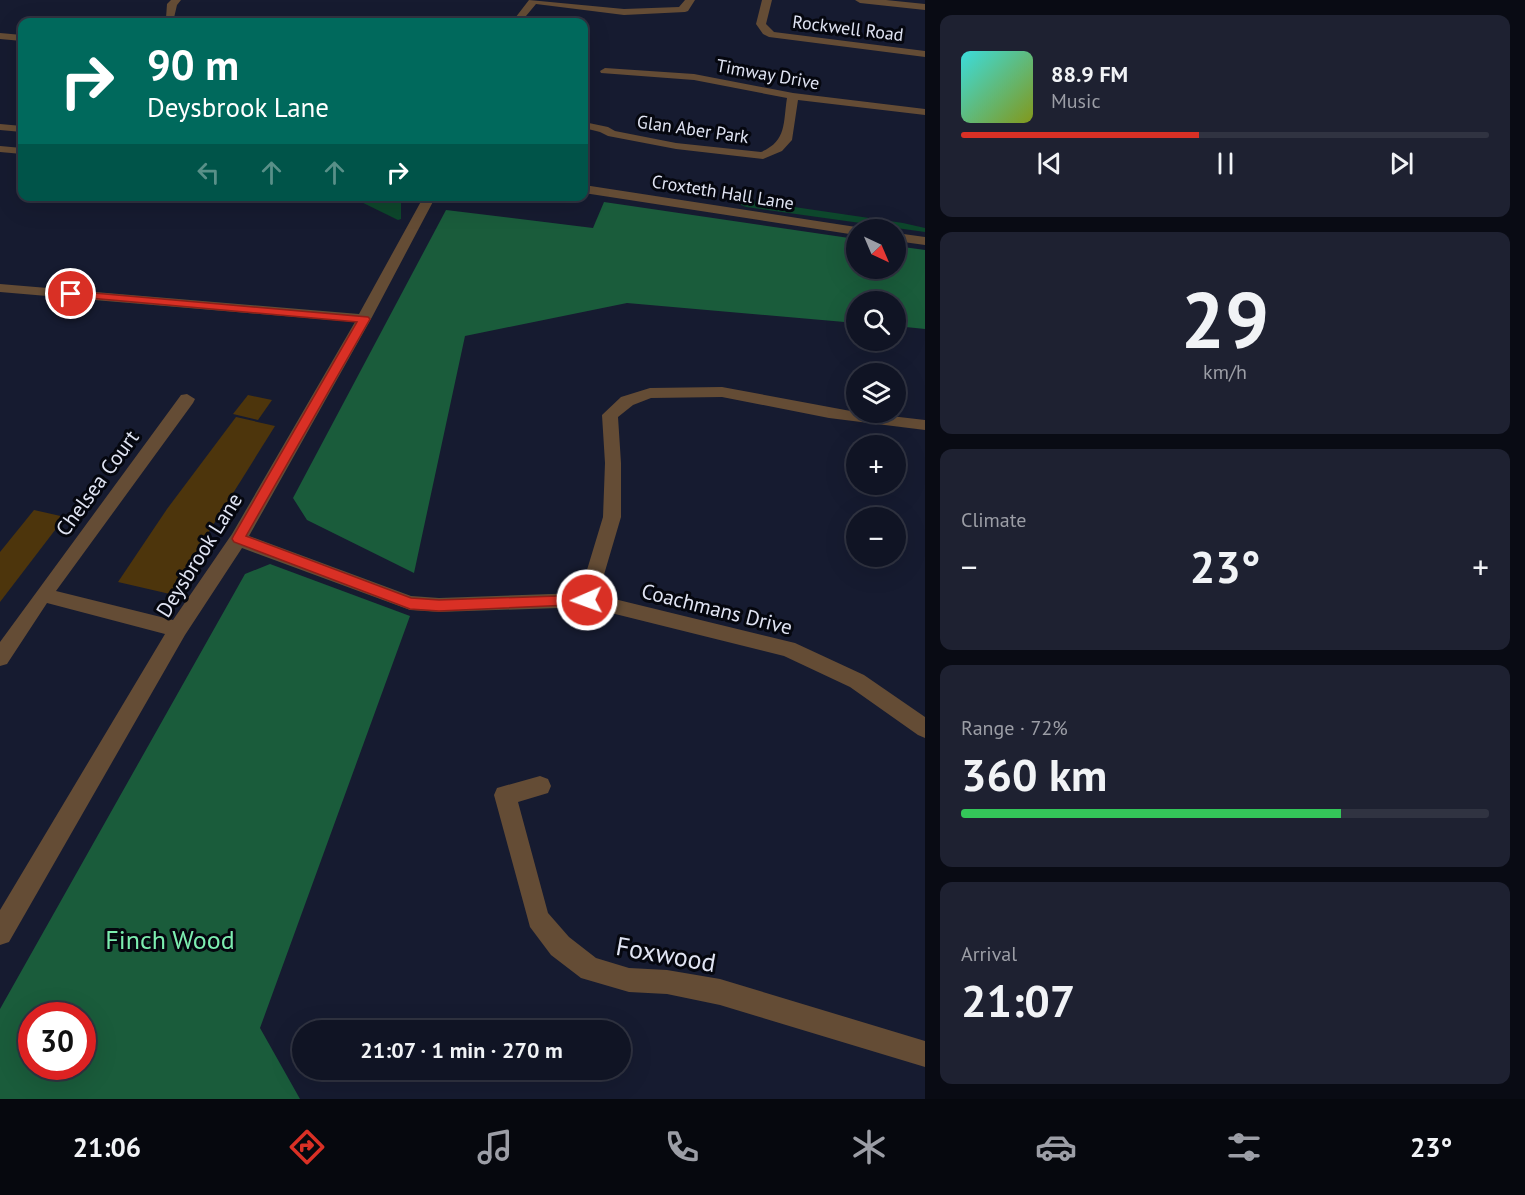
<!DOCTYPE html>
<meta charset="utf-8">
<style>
body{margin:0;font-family:"PT Sans",sans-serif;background:#1e2131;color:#f1f3f6;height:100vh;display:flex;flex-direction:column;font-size:22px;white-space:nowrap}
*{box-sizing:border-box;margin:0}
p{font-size:20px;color:#9c9ea6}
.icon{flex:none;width:33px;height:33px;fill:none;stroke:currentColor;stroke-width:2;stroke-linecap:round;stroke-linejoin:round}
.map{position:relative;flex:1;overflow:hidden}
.sheet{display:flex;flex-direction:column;gap:15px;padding:15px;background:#090b14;width:600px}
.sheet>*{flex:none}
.banner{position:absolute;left:18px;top:18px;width:570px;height:183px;border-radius:12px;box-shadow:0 6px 24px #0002,0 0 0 2px #303341;background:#00695c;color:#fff;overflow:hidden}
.needle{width:39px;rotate:136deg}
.buttons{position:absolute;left:846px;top:219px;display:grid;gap:12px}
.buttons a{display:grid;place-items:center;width:60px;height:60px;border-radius:50%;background:#101424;box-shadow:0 6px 24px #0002,0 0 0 2px #303341;font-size:30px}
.speed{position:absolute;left:18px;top:1002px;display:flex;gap:12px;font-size:30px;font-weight:700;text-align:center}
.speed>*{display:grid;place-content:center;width:78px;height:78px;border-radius:50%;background:#101424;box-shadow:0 6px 24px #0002,0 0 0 2px #303341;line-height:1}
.speed .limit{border:9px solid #d22;background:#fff;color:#111}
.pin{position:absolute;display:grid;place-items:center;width:51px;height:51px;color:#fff;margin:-26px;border:3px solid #fff;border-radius:50%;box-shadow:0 2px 6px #0007}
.me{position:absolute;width:66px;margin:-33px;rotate:268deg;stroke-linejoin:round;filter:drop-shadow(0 0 4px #0008)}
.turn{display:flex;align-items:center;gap:21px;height:126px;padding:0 30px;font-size:27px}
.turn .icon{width:78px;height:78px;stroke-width:2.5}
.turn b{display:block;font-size:42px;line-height:51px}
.lanes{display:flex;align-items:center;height:57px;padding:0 30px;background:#0003;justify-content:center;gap:30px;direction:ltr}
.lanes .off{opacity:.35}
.big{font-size:45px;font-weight:600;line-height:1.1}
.sheet .widget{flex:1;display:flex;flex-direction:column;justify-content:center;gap:9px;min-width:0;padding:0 21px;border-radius:12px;background:#1e2131}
.sheet .dial{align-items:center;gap:0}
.dial b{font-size:78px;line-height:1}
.song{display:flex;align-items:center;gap:18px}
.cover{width:72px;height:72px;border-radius:9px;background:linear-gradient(135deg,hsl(180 70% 55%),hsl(70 70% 35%))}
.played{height:6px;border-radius:3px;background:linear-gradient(90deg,#d93025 45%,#303341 45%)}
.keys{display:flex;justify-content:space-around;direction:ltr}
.heat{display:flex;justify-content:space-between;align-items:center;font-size:33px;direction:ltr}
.charge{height:9px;border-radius:4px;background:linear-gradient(90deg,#34c759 72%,#303341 0)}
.trip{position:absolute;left:292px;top:1020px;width:339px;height:60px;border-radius:30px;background:#101424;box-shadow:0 6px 24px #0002,0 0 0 2px #303341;font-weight:600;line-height:60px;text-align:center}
.tabs{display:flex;height:96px;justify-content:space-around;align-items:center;background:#06080e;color:#9c9ea6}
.tabs .icon{width:42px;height:42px}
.tabs .active{color:#d93025}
.tabs b{font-size:27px;color:#f1f3f6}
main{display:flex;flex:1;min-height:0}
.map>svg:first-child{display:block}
</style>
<main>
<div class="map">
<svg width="925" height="1099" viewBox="0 0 925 1099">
<rect width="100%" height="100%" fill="#161b30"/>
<!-- green -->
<g fill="#0d472c">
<polygon points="351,197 401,197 401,219 398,220"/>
<polygon points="739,199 903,223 925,228 925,232 746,207 741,205"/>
</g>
<!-- forest -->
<g fill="#1a5c3b" fill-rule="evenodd">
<polygon points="604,202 856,239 856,268 896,268 896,246 925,250 925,329 896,326 896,302 856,302 856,323 627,303 465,336 414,573 307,520 293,498 446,210 593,228"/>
<path d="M270 564 410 616 260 1028 300 1099H0V1009L245 574ZM32 1016H82V1066H32Z"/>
</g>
<!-- building -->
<g fill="#4d350c">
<polygon points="248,395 272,400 258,420 233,414"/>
<polygon points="236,417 275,426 170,594 118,582 167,509"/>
<polygon points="34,510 65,517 0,602 0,552"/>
</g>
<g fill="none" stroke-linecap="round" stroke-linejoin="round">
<!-- minor -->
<g fill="#644c35" fill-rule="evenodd">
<polygon points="171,0 181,0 177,5 173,22 153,22 154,20 166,18 167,4"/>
<polygon points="529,0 624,9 679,7 685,0 695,0 688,11 685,12 624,15 536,4 521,22 512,22"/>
<polygon points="762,0 772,0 766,24 774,32 925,51 925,57 769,37 763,34 756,24"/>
<polygon points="855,0 886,0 925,4 925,10 860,3"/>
<polygon points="0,33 22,35 22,41 0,39"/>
<path d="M605 68 694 74 793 93 925 109V115L798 100 792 140 782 151 763 159 676 149 608 136 600 132 584 128V122L608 127 615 131 676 143 761 152C787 141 783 123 787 98L694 80 601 73 600 71Z"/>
<polygon points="0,124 22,126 22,132 0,130"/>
<polygon points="0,146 22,148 22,154 0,152"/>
<polygon points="584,185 856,227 861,230 856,230 856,235 584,193"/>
<polygon points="424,196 436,196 371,319 249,536 411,596 439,598 580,593 603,517 605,463 602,415 621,397 650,388 722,387 856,412 925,420 925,430 829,418 722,397 651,398 633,405 618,417 621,463 621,517 598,595 795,643 864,675 925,717 925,738 918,735 850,687 784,656 587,607 439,612 410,610 242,548 185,635 9,942 0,945 0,910 165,634 47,603 7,664 0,666 0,642 181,395 187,394 195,399 193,403 56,591 173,620 232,534 355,322 0,292 0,284 359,314"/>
<polygon points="896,233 925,237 925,245 896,241"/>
<polygon points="540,776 548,779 551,786 548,793 518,802 548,913 569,937 596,958 629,968 667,970 720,979 925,1041 925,1067 720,1005 667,994 629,992 581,978 551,955 530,927 494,795 497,788"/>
</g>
</g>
<!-- route -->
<polygon fill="#d93025" stroke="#8d1f18" stroke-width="1.5" points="71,291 368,317 370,319 246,536 411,598 439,600 587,595 592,596 594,600 592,604 439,611 410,609 234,542 232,539 234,535 357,322 67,296 67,292"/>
<g text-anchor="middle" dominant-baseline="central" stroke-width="6" stroke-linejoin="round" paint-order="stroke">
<!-- far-street labels -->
<g font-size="18" fill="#e0e4f3" stroke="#05070f">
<text transform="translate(848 28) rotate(7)">Rockwell Road</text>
<text transform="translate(768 74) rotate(10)">Timway Drive</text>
<text transform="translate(693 129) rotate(8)">Glan Aber Park</text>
<text transform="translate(723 192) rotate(9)">Croxteth Hall Lane</text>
</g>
<!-- street labels -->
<g font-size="21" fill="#e0e4f3" stroke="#05070f">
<text transform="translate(97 483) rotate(-54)">Chelsea Court</text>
<text transform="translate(199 555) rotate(-58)">Deysbrook Lane</text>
<text transform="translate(717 609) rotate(14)">Coachmans Drive</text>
</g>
<!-- near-park labels -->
<g font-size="26" fill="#7deeb0" stroke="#05070f">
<text x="170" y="939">Finch Wood</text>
</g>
<!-- near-street labels -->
<g font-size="26" fill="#e0e4f3" stroke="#05070f">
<text transform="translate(666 954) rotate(10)">Foxwood</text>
</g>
</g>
</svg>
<div class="buttons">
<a><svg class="needle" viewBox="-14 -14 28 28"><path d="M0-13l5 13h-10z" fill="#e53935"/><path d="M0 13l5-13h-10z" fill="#9c9ea6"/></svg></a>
<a><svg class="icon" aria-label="search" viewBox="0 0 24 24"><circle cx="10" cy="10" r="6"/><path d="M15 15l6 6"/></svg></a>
<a><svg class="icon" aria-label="layers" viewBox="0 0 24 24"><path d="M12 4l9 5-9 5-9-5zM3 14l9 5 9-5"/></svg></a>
<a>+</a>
<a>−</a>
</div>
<div class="speed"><div class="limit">30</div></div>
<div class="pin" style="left:71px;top:294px;background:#d93025"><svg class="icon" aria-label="arrive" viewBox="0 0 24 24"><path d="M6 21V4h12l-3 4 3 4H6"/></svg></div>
<svg class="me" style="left:587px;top:600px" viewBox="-20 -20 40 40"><circle r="17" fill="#d93025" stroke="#fff" stroke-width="3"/><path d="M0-11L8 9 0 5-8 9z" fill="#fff"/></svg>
<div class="trip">21:07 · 1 min · 270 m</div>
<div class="banner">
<div class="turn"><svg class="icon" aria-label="right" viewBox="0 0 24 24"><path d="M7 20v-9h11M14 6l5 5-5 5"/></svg><div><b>90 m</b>Deysbrook Lane</div></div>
<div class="lanes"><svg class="icon off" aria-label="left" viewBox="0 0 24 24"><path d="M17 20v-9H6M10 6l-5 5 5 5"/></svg><svg class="icon off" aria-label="ahead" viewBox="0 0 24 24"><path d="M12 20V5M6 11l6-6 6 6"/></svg><svg class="icon off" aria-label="ahead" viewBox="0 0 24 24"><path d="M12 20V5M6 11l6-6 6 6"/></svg><svg class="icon" aria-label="right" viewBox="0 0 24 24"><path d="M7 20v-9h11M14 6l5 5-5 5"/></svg></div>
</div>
</div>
<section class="sheet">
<div class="widget">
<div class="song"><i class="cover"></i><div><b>88.9 FM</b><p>Music</p></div></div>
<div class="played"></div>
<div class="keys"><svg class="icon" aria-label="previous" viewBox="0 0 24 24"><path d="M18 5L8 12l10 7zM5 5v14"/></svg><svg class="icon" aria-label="pause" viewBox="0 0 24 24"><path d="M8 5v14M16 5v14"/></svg><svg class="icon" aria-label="next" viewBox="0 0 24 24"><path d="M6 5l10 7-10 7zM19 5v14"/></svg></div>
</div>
<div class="widget dial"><b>29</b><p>km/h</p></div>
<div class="widget"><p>Climate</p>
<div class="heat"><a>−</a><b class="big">23°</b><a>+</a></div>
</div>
<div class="widget"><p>Range · 72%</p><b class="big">360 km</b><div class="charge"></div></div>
<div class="widget"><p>Arrival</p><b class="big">21:07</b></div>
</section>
</main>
<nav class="tabs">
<b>21:06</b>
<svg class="icon active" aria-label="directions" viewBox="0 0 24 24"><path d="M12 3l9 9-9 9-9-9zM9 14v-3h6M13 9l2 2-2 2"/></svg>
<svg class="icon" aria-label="music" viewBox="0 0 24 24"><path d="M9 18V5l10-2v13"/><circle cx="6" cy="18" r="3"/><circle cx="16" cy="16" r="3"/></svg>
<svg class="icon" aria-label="phone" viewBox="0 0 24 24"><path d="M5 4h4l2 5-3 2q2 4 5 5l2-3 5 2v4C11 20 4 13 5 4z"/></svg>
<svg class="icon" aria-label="climate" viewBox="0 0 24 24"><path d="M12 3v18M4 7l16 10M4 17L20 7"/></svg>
<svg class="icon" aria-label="car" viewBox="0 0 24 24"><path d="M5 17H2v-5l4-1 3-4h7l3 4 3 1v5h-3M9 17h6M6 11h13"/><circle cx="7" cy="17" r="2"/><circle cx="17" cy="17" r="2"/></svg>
<svg class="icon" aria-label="filters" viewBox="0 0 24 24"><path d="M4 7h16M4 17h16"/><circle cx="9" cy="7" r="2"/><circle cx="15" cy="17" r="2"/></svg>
<b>23°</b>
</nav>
